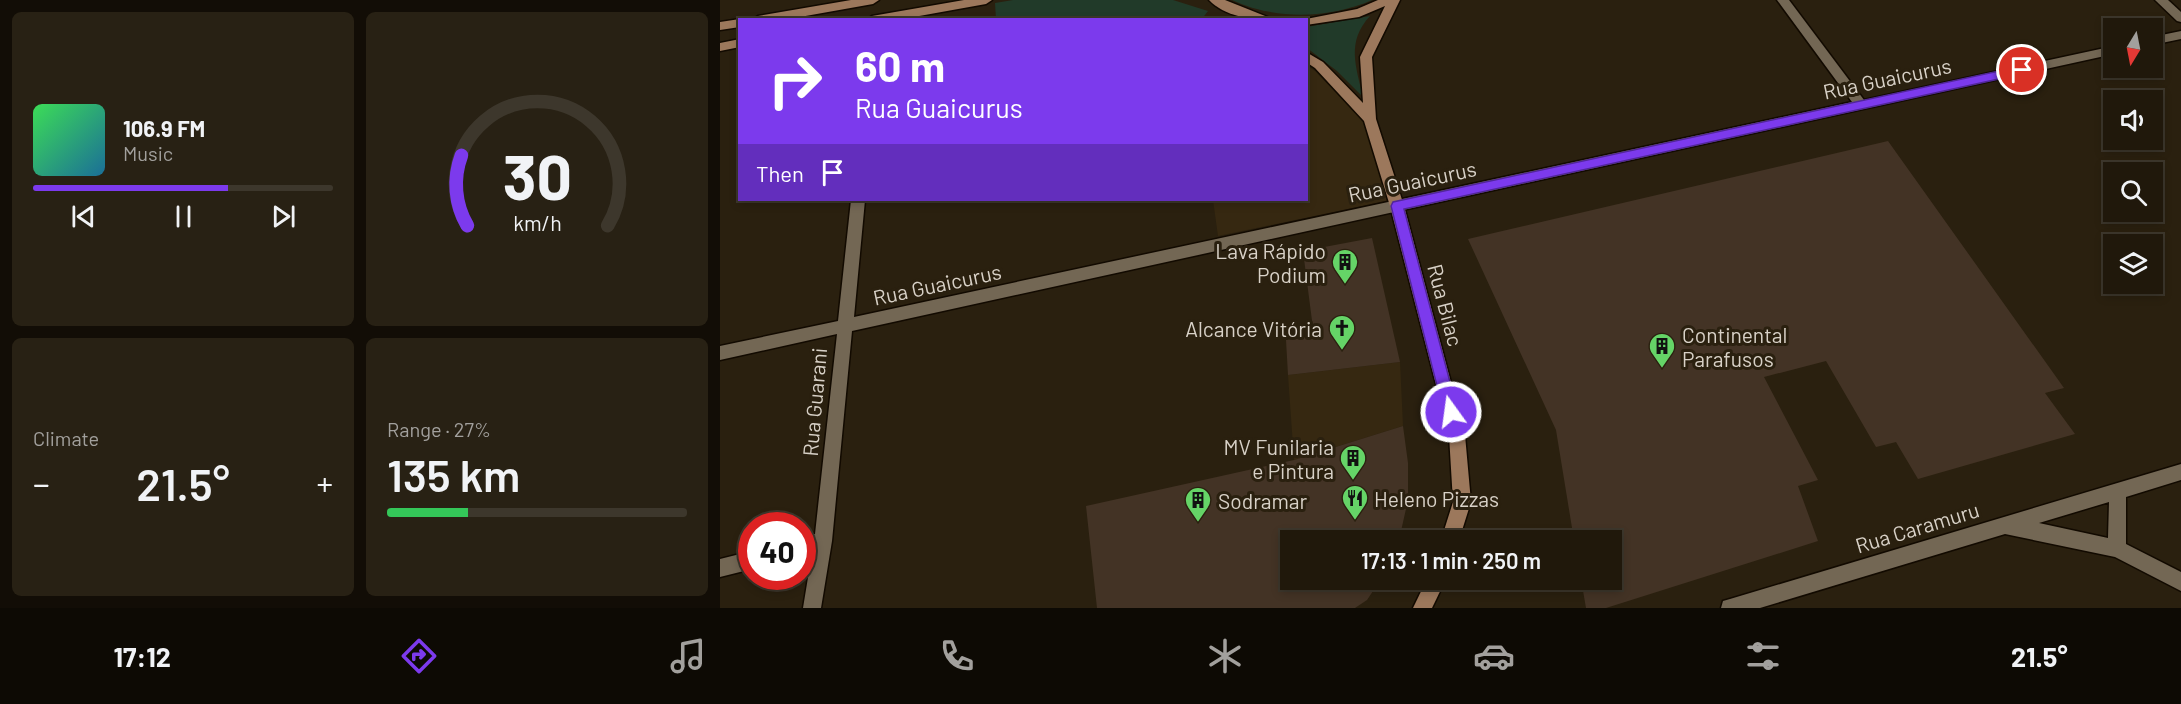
<!DOCTYPE html>
<meta charset="utf-8">
<style>
body{margin:0;font-family:Barlow,sans-serif;background:#282114;color:#f1f3f6;height:100vh;display:flex;flex-direction:column;font-size:22px;white-space:nowrap}
*{box-sizing:border-box;margin:0}
p{font-size:20px;color:#a2a09d}
.icon{flex:none;width:33px;height:33px;fill:none;stroke:currentColor;stroke-width:2;stroke-linecap:round;stroke-linejoin:round}
.map{position:relative;flex:1;overflow:hidden}
.panel{display:flex;flex-direction:column;gap:12px;padding:12px;background:#120d06;width:720px}
.panel>*{flex:none}
.top-card{position:absolute;left:18px;top:18px;width:570px;height:183px;border-radius:0px;box-shadow:0 3px 9px #0003,0 0 0 2px #3d372c;background:#7c3aed;color:#fff;overflow:hidden}
.needle{width:39px;rotate:190deg}
.tools{position:absolute;left:1383px;top:18px;display:grid;gap:12px}
.tools a{display:grid;place-items:center;width:60px;height:60px;border-radius:0px;background:#20180b;box-shadow:0 3px 9px #0003,0 0 0 2px #3d372c;font-size:30px}
.speed{position:absolute;left:18px;top:512px;display:flex;gap:12px;font-size:30px;font-weight:700;text-align:center}
.speed>*{display:grid;place-content:center;width:78px;height:78px;border-radius:50%;background:#20180b;box-shadow:0 3px 9px #0003,0 0 0 2px #3d372c;line-height:1}
.speed .limit{border:9px solid #d22;background:#fff;color:#111}
.pin{position:absolute;display:grid;place-items:center;width:51px;height:51px;color:#fff;margin:-26px;border:3px solid #fff;border-radius:50%;box-shadow:0 2px 6px #0007}
.me{position:absolute;width:66px;margin:-33px;rotate:346deg;stroke-linejoin:round;filter:drop-shadow(0 0 4px #0008)}
.turn{display:flex;align-items:center;gap:21px;height:126px;padding:0 18px;font-size:27px}
.turn .icon{width:78px;height:78px;stroke-width:2.5}
.turn b{display:block;font-size:42px;line-height:51px}
.then{display:flex;align-items:center;height:57px;padding:0 18px;background:#0003;gap:12px;font-size:22px}
.big{font-size:45px;font-weight:600;line-height:1.1}
.panel .card{flex:1;display:flex;flex-direction:column;justify-content:center;gap:9px;min-width:0;padding:0 21px;border-radius:9px;background:#282114}
.panel .dial{align-items:center;gap:0}
.dial svg{height:156px;overflow:visible;fill:none;stroke:#3d372c;stroke-width:7;stroke-linecap:round;text-anchor:middle}
.dial text{fill:#f1f3f6;stroke:none}
.song{display:flex;align-items:center;gap:18px}
.cover{width:72px;height:72px;border-radius:9px;background:linear-gradient(135deg,hsl(130 70% 55%),hsl(200 70% 35%))}
.played{height:6px;border-radius:3px;background:linear-gradient(90deg,#7c3aed 65%,#3d372c 65%)}
.keys{display:flex;justify-content:space-around;direction:ltr}
.heat{display:flex;justify-content:space-between;align-items:center;font-size:33px;direction:ltr}
.charge{height:9px;border-radius:4px;background:linear-gradient(90deg,#34c759 27%,#3d372c 0)}
.panel .tiles{flex:1;display:grid;gap:12px;grid-template-columns:repeat(2,1fr)}
.trip{position:absolute;left:560px;top:530px;width:342px;height:60px;border-radius:0px;background:#20180b;box-shadow:0 3px 9px #0003,0 0 0 2px #3d372c;font-weight:600;line-height:60px;text-align:center}
.tabs{display:flex;height:96px;justify-content:space-around;align-items:center;background:#0d0a04;color:#a2a09d}
.tabs .icon{width:42px;height:42px}
.tabs .on{color:#7c3aed}
.tabs b{font-size:27px;color:#f1f3f6}
main{display:flex;flex:1;min-height:0}
.map>svg:first-child{display:block}
</style>
<main>
<section class="panel">
<div class="tiles">
<div class="card">
<div class="song"><i class="cover"></i><div><b>106.9 FM</b><p>Music</p></div></div>
<div class="played"></div>
<div class="keys"><svg class="icon" aria-label="previous" viewBox="0 0 24 24"><path d="M18 5L8 12l10 7zM5 5v14"/></svg><svg class="icon" aria-label="pause" viewBox="0 0 24 24"><path d="M8 5v14M16 5v14"/></svg><svg class="icon" aria-label="next" viewBox="0 0 24 24"><path d="M6 5l10 7-10 7zM19 5v14"/></svg></div>
</div>
<div class="card dial"><svg viewBox="0 0 100 80">
<path d="M14 69A42 42 0 1 1 86 69"/>
<path d="M14 69A42 42 0 0 1 11 33" stroke="#7c3aed"/>
<text x="50" y="56" font-size="32" font-weight="700">30</text>
<text x="50" y="72" font-size="11">km/h</text>
</svg></div>
<div class="card"><p>Climate</p>
<div class="heat"><a>−</a><b class="big">21.5°</b><a>+</a></div>
</div>
<div class="card"><p>Range · 27%</p><b class="big">135 km</b><div class="charge"></div></div>
</div>
</section>
<div class="map">
<svg width="1461" height="608" viewBox="0 0 1461 608">
<rect width="100%" height="100%" fill="#2a200f"/>
<!-- built -->
<g fill="#362811">
<polygon points="587,66 595,71 646,124 667,201 498,236 493,200 586,200"/>
<polygon points="680,362 683,426 574,460 568,375"/>
</g>
<!-- green -->
<g fill="#213a29">
<polygon points="293,0 453,0 488,11 481,20 276,19 275,3"/>
<path d="M512 0H652C610 19 553 20 512 0Z"/>
<path d="M650 16C626 42 636 66 643 97L617 71 587 48 586 27Z"/>
</g>
<!-- building -->
<g fill="#433325">
<polygon points="1168,141 1344,388 1325,393 1355,434 1198,479 1176,442 1156,447 1106,361 1044,377 1098,480 1078,486 1098,541 886,608 866,608 861,579 891,579 891,540 854,540 836,430 748,239"/>
<polygon points="652,238 680,362 568,375 566,340 594,336 583,251"/>
<polygon points="683,426 688,463 688,500 679,540 570,540 570,579 661,579 647,600 635,608 377,608 366,506 574,460"/>
</g>
<g fill="none" stroke-linecap="round" stroke-linejoin="round">
<!-- street casing -->
<g stroke="#120a00" stroke-width="3">
<g id="street">
<polygon points="1057,0 1069,0 1144,100 1394,46 1394,54 132,331 112,541 101,608 83,608 92,553 82,556 82,538 95,534 117,334 0,360 0,346 118,321 131,200 145,200 134,317 1132,102"/>
<polygon points="1435,0 1448,0 1461,12 1461,22 1457,21"/>
<polygon points="1461,31 1461,39 1432,45 1432,37"/>
<path d="M1461 464V480L1406 497V544L1461 572V591L1395 557 1285 534 1040 608H1001L1003 601 1010 599ZM1389 502 1388 538 1319 523Z"/>
<polygon points="32,551 32,569 0,577 0,559"/>
</g>
</g>
<!-- secondary casing -->
<g stroke="#120a00" stroke-width="3">
<g id="secondary">
<polygon points="131,0 159,0 153,4 63,20 32,20 38,16"/>
<polygon points="244,0 272,0 266,4 177,20 146,20 152,16"/>
<path d="M489 0H505L555 20C533 20 505 17 489 0Z"/>
<polygon points="658,0 680,0 652,57 656,119 684,206 745,435 751,502 739,540 721,540 733,502 729,435 670,206 644,121 595,68 586,62 586,52 603,62 643,103 640,57 665,6 639,17 586,25 586,20 581,20 637,9"/>
<polygon points="20,19 20,27 0,30 0,22"/>
<polygon points="20,39 20,47 0,51 0,43"/>
<polygon points="707,579 726,579 712,608 693,608"/>
</g>
</g>
<!-- street -->
<use href="#street" fill="#736754" fill-rule="evenodd"/>
<!-- secondary -->
<use href="#secondary" fill="#9c785c" fill-rule="evenodd"/>
</g>
<!-- route -->
<polygon fill="#7c3aed" stroke="#51269a" stroke-width="1.5" points="1302,66 1307,70 1306,73 684,209 738,412 736,417 731,419 725,417 671,206 673,202"/>
<!-- icons -->
<defs>
<g id="building-pin" transform="scale(1.35)"><path d="M0 17L-7.5 6A9.5 9.5 0 1 1 7.5 6Z" fill="#65d467" stroke="#2a200f"/><path d="M-4-6H4V6H1V3H-1V6H-4ZM-2.5-4.3h1.7v1.8h-1.7ZM.8-4.3h1.7v1.8H.8ZM-2.5-1h1.7V.8h-1.7ZM.8-1h1.7V.8H.8Z" fill="#111"/></g>
<g id="church-pin" transform="scale(1.35)"><path d="M0 17L-7.5 6A9.5 9.5 0 1 1 7.5 6Z" fill="#65d467" stroke="#2a200f"/><path d="M-1.2-6h2.4v3.5h3.3v2.4h-3.3V6h-2.4V-.1h-3.3v-2.4h3.3Z" fill="#111"/></g>
<g id="restaurant-pin" transform="scale(1.35)"><path d="M0 17L-7.5 6A9.5 9.5 0 1 1 7.5 6Z" fill="#65d467" stroke="#2a200f"/><path d="M-5-6h1v4h1v-4h1v4h1v-4h1v5L-1.5 .5V6h-2V.5L-5-1ZM5-6V6H3V1.5H1.5Q1.5-4 5-6Z" fill="#111"/></g>
</defs>
<g fill-rule="evenodd">
<use href="#building-pin" x="625" y="262"/>
<use href="#church-pin" x="622" y="328"/>
<use href="#building-pin" x="942" y="346"/>
<use href="#building-pin" x="633" y="458"/>
<use href="#restaurant-pin" x="635" y="498"/>
<use href="#building-pin" x="478" y="500"/>
</g>
<g text-anchor="middle" dominant-baseline="central" stroke-width="6" stroke-linejoin="round" paint-order="stroke">
<!-- street labels -->
<g font-size="21" fill="#d8d1c7" stroke="#2a200f">
<text transform="translate(1167 78) rotate(-12)">Rua Guaicurus</text>
<text transform="translate(692 181) rotate(-12)">Rua Guaicurus</text>
<text transform="translate(217 284) rotate(-12)">Rua Guaicurus</text>
<text transform="translate(726 305) rotate(75)">Rua Bilac</text>
<text transform="translate(94 402) rotate(-85)">Rua Guarani</text>
<text transform="translate(1197 527) rotate(-17)">Rua Caramuru</text>
</g>
<!-- poi labels -->
<g font-size="21" fill="#d8d1c7" stroke="#2a200f" text-anchor="end">
<text x="606" y="250">Lava Rápido<tspan x="606" dy="24">Podium</tspan></text>
<text x="602" y="328">Alcance Vitória</text>
<text x="962" y="334" text-anchor="start">Continental<tspan x="962" dy="24">Parafusos</tspan></text>
<text x="614" y="446">MV Funilaria<tspan x="614" dy="24">e Pintura</tspan></text>
<text x="654" y="498" text-anchor="start">Heleno Pizzas</text>
<text x="498" y="500" text-anchor="start">Sodramar</text>
</g>
</g>
</svg>
<div class="tools">
<a><svg class="needle" viewBox="-14 -14 28 28"><path d="M0-13l5 13h-10z" fill="#e53935"/><path d="M0 13l5-13h-10z" fill="#a2a09d"/></svg></a>
<a><svg class="icon" aria-label="sound" viewBox="0 0 24 24"><path d="M4 9h4l5-4v14l-5-4H4zM17 9q2 3 0 6"/></svg></a>
<a><svg class="icon" aria-label="search" viewBox="0 0 24 24"><circle cx="10" cy="10" r="6"/><path d="M15 15l6 6"/></svg></a>
<a><svg class="icon" aria-label="layers" viewBox="0 0 24 24"><path d="M12 4l9 5-9 5-9-5zM3 14l9 5 9-5"/></svg></a>
</div>
<div class="speed"><div class="limit">40</div></div>
<div class="pin" style="left:1302px;top:70px;background:#d93025"><svg class="icon" aria-label="arrive" viewBox="0 0 24 24"><path d="M6 21V4h12l-3 4 3 4H6"/></svg></div>
<svg class="me" style="left:731px;top:412px" viewBox="-20 -20 40 40"><circle r="17" fill="#7c3aed" stroke="#fff" stroke-width="3"/><path d="M0-11L8 9 0 5-8 9z" fill="#fff"/></svg>
<div class="trip">17:13 · 1 min · 250 m</div>
<div class="top-card">
<div class="turn"><svg class="icon" aria-label="right" viewBox="0 0 24 24"><path d="M7 20v-9h11M14 6l5 5-5 5"/></svg><div><b>60 m</b>Rua Guaicurus</div></div>
<div class="then">Then<svg class="icon" aria-label="arrive" viewBox="0 0 24 24"><path d="M6 21V4h12l-3 4 3 4H6"/></svg></div>
</div>
</div>
</main>
<nav class="tabs">
<b>17:12</b>
<svg class="icon on" aria-label="directions" viewBox="0 0 24 24"><path d="M12 3l9 9-9 9-9-9zM9 14v-3h6M13 9l2 2-2 2"/></svg>
<svg class="icon" aria-label="music" viewBox="0 0 24 24"><path d="M9 18V5l10-2v13"/><circle cx="6" cy="18" r="3"/><circle cx="16" cy="16" r="3"/></svg>
<svg class="icon" aria-label="phone" viewBox="0 0 24 24"><path d="M5 4h4l2 5-3 2q2 4 5 5l2-3 5 2v4C11 20 4 13 5 4z"/></svg>
<svg class="icon" aria-label="climate" viewBox="0 0 24 24"><path d="M12 3v18M4 7l16 10M4 17L20 7"/></svg>
<svg class="icon" aria-label="car" viewBox="0 0 24 24"><path d="M5 17H2v-5l4-1 3-4h7l3 4 3 1v5h-3M9 17h6M6 11h13"/><circle cx="7" cy="17" r="2"/><circle cx="17" cy="17" r="2"/></svg>
<svg class="icon" aria-label="filters" viewBox="0 0 24 24"><path d="M4 7h16M4 17h16"/><circle cx="9" cy="7" r="2"/><circle cx="15" cy="17" r="2"/></svg>
<b>21.5°</b>
</nav>
